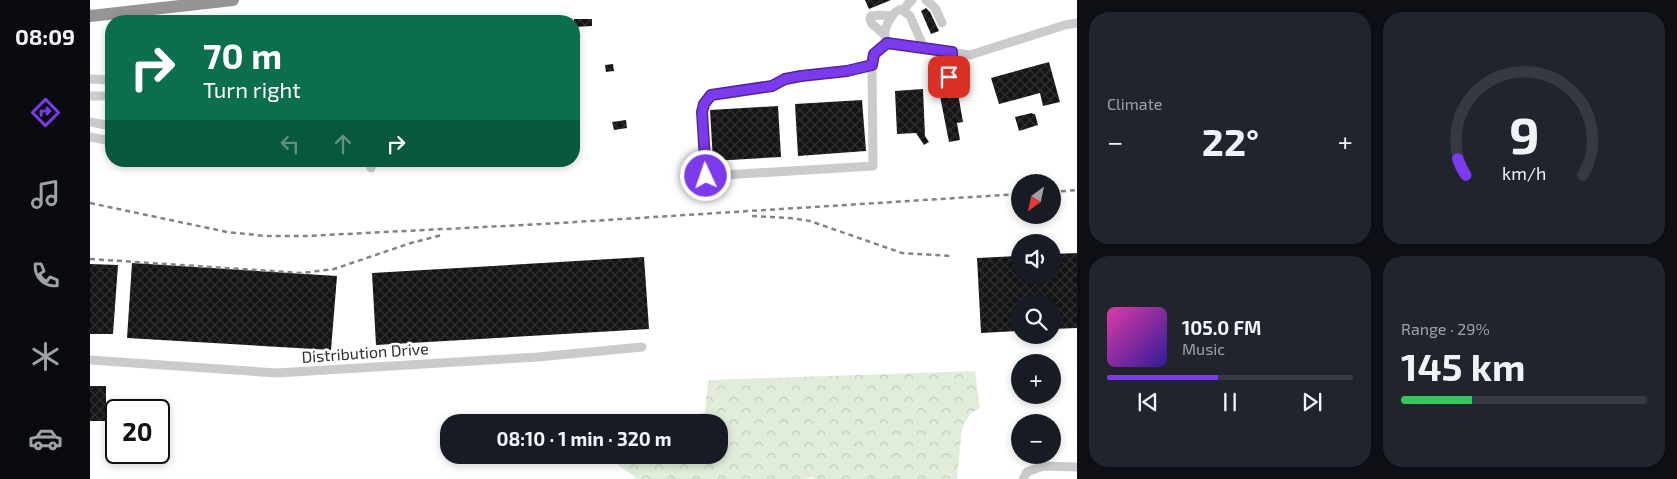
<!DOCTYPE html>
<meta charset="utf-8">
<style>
body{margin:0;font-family:"Exo 2",sans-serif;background:#20242c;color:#f1f3f6;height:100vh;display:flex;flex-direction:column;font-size:19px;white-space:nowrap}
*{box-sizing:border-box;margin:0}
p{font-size:16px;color:#9ea1a6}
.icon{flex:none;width:28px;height:28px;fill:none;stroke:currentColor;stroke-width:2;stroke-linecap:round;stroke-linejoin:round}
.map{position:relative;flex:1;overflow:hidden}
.details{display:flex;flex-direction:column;gap:12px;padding:12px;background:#0d0f14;width:600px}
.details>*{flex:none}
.top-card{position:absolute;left:15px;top:15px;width:475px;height:152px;border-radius:20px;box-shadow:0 2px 8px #0003;background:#0b6e4f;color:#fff;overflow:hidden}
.needle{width:32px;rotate:213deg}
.tools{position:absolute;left:921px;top:174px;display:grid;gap:10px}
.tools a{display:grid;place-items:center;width:50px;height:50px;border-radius:50%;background:#171b24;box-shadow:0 2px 8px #0003;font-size:25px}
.speed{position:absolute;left:15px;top:399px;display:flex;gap:10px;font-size:25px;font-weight:700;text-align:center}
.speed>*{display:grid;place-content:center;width:65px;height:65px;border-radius:50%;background:#171b24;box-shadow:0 2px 8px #0003;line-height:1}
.speed .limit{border:2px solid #111;border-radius:8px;background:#fff;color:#111}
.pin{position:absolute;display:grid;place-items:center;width:42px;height:42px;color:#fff;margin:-21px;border-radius:10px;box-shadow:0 2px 8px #0006}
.me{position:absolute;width:55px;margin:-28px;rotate:357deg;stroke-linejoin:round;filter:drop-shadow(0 0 4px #0008)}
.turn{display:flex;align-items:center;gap:18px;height:105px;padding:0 15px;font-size:22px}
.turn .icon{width:65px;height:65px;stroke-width:2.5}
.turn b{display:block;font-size:35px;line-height:42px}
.lanes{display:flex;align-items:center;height:48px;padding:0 15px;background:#0003;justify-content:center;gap:25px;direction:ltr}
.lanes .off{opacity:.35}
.big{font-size:38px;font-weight:700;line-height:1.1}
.details .card{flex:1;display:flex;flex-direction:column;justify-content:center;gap:8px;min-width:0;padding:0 18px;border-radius:20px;background:#20242c}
.details .dial{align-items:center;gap:0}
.dial svg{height:130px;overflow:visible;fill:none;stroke:#363941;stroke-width:7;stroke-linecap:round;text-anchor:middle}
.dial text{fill:#f1f3f6;stroke:none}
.song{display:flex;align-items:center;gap:15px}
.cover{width:60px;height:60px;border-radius:8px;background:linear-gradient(135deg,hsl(320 70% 55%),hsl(250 70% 35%))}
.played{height:5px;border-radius:2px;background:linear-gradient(90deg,#7c3aed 45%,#363941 45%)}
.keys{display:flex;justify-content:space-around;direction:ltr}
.heat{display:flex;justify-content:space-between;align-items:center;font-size:28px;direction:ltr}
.charge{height:8px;border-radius:4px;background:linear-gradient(90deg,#34c759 29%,#363941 0)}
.details .tiles{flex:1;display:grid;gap:12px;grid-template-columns:repeat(2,1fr)}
.trip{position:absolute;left:350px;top:414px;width:288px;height:50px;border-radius:20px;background:#171b24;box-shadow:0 2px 8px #0003;font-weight:700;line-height:50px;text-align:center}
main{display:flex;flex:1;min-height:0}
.dock{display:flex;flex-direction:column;width:90px;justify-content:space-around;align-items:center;background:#090b0e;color:#9ea1a6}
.dock .icon{width:35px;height:35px}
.dock .selected{color:#7c3aed}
.dock b{font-size:22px;color:#f1f3f6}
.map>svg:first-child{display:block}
</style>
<main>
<nav class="dock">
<b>08:09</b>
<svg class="icon selected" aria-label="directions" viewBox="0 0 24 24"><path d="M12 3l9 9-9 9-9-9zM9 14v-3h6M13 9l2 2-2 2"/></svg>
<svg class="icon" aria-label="music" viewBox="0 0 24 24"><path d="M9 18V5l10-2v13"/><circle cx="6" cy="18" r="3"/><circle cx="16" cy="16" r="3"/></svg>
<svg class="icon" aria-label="phone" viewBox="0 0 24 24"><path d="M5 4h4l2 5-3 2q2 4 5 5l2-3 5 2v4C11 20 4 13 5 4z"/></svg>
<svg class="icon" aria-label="climate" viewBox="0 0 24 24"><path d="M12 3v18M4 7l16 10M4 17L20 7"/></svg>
<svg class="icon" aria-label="car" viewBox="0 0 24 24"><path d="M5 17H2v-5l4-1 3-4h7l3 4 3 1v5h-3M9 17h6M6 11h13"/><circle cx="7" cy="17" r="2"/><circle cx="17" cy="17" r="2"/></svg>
</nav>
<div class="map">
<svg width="987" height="479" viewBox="0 0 987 479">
<defs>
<pattern id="forest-crowns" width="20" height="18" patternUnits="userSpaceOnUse" patternTransform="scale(1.25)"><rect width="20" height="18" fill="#e1ecda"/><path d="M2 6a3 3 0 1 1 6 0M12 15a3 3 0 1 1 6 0" fill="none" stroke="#c1cbbb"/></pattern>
<pattern id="building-cross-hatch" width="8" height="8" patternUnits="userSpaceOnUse" patternTransform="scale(1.25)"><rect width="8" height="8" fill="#151515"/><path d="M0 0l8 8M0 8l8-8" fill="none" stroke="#2f2f2f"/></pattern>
</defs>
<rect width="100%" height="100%" fill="#fff"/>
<!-- forest -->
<polygon fill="url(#forest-crowns)" points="885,371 890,408 880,414 872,428 867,479 724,479 723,477 714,479 547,479 523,461 508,456 511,455 629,455 629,422 591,422 615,412 618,380"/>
<!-- building -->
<g fill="url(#building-cross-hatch)">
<polygon points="775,0 801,0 779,9"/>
<polygon points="836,8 840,12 849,31 841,34 831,11"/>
<polygon points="484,19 502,19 502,26 484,27"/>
<polygon points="959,62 970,102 953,106 950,93 909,104 901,78"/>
<polygon points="523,64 524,71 516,72 515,65"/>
<polygon points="867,88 873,122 867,123 870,140 859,142 849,91"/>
<polygon points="833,89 835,136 839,142 834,145 826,133 807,134 805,91"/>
<polygon points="772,100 776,151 708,156 705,104"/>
<polygon points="688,106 691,157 623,161 620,110"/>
<polygon points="942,113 943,114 945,114 948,125 929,131 925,117"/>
<polygon points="536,120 537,128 524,130 522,122"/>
<polygon points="987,253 987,328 962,329 962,302 930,302 930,331 891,333 887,258 930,256 930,275 962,275 962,254"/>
<polygon points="554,257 559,329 286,345 282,273"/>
<polygon points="42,263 247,276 241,350 37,338"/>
<polygon points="0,264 28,265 23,334 0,334"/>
<polygon points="0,386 16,386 16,404 50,403 50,410 21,410 21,413 16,413 15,421 0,421"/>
</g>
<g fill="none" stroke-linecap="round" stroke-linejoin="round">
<!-- minor -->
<g stroke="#cbcbcb" stroke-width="9">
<polyline points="836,0 845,8 852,23"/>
<polyline points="815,11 817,5 822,0"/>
<polyline points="794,34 782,24 780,19 781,16 789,15 802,16"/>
<polyline points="797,43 880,55 975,25 987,23"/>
<path d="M797 43C796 41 795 38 795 35 794 27 803 11 811 9L820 16 834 48"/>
<polyline points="782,65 783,166 616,176 613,112 614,104 621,95 682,86 695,79 711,76 757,71 782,65 784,54 797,43"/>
<polyline points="0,79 21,80"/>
<polyline points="846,79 862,76 863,73 862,52"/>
<polyline points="0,96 21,96"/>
<polyline points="0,122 21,126"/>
<polyline points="0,137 21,141"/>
<polyline points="280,161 281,168"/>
<polyline points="0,360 187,373 448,357 552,347"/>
<polyline points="933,479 937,472 953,466 987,467"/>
</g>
<!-- highway -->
<polyline stroke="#959595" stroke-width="12" points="0,16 143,0"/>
<!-- rail -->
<g stroke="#838383" stroke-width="2.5" stroke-dasharray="5 4" stroke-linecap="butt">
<polyline points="962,192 987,190"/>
<polyline points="0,203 137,232 175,236 216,236 453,224 930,194"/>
<polyline points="662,216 700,218 720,221 812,253 861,256"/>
<polyline points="0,259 212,273 244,269 321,243 352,235"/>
</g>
</g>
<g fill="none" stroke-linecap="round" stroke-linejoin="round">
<!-- route casing -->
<g stroke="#51269a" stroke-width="12">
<polyline id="route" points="616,176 612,112 614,104 621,95 682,86 695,79 711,76 757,71 782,65 784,54 797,43 862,52 863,73 859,77"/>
</g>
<!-- route -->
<use href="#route" stroke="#7c3aed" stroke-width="9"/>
</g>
<g text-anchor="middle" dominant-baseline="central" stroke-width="5" stroke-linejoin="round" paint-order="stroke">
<!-- street labels -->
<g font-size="16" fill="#2e2e2e" stroke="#fff">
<text transform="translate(275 352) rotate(-4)">Distribution Drive</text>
</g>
</g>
</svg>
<div class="tools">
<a><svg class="needle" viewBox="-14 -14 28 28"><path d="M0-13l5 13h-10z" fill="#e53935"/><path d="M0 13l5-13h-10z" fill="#9ea1a6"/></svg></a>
<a><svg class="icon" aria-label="sound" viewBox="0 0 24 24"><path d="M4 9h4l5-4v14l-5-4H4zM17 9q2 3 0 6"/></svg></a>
<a><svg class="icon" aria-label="search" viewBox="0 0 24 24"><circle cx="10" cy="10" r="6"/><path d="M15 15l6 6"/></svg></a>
<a>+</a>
<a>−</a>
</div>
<div class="speed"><div class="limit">20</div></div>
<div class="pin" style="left:859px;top:77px;background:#d93025"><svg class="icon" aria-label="arrive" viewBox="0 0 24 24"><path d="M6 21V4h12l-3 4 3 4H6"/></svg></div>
<svg class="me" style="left:616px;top:176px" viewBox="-20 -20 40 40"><circle r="17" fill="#7c3aed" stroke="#fff" stroke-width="3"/><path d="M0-11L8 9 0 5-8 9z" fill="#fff"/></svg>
<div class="trip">08:10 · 1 min · 320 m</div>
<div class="top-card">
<div class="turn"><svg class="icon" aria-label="right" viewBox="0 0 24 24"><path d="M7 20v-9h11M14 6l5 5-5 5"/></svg><div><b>70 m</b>Turn right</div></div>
<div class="lanes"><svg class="icon off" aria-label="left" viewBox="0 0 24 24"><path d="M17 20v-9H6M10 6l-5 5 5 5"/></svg><svg class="icon off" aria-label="ahead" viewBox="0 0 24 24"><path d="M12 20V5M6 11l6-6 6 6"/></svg><svg class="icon" aria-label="right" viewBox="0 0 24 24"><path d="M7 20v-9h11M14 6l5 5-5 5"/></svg></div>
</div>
</div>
<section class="details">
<div class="tiles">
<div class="card"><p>Climate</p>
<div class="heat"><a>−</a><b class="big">22°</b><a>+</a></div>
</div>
<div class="card dial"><svg viewBox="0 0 100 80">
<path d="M14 69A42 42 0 1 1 86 69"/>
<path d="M14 69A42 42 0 0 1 9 59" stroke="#7c3aed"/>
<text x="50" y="56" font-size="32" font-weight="700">9</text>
<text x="50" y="72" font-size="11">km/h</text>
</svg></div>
<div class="card">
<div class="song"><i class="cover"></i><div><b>105.0 FM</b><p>Music</p></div></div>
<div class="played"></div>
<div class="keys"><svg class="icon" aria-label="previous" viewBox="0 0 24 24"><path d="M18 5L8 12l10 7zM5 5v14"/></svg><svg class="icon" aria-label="pause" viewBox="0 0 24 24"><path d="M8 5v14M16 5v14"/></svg><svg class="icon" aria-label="next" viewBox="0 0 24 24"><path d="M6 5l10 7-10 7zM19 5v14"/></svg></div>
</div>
<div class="card"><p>Range · 29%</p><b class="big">145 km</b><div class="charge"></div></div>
</div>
</section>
</main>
